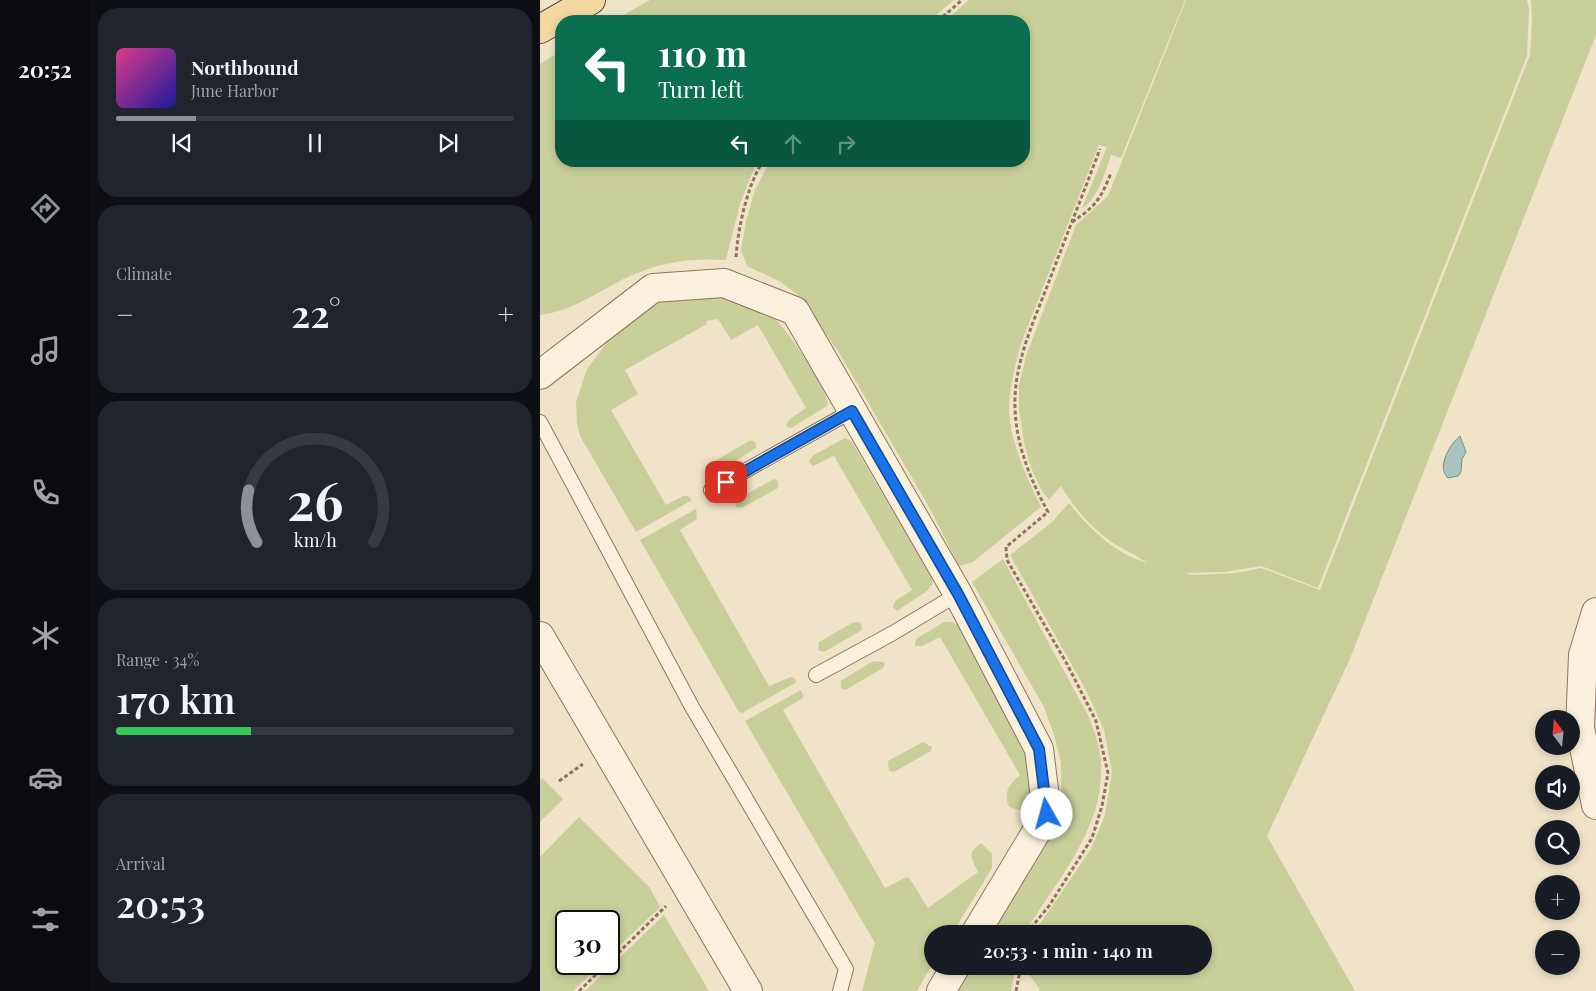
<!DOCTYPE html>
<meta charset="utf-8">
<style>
body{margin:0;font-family:"Playfair Display",serif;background:#20242c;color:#f1f3f6;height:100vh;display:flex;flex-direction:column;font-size:19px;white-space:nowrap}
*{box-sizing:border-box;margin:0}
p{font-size:16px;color:#9ea1a6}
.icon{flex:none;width:28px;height:28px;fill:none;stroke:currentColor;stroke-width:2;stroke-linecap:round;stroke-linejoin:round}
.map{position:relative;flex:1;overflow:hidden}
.details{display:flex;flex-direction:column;gap:8px;padding:8px;background:#0d0f14;width:450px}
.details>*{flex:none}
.guide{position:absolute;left:15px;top:15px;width:475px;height:152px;border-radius:20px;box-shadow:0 2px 8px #0003;background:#0b6e4f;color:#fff;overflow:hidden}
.needle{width:32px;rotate:344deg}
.fabs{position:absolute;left:995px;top:710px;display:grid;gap:10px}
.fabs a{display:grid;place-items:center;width:45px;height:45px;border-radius:50%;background:#171b24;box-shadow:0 2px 8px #0003;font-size:25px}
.speed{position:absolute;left:15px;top:910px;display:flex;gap:10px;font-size:25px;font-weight:700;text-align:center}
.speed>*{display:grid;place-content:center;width:65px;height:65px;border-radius:50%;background:#171b24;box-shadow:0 2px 8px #0003;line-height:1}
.speed .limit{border:2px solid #111;border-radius:8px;background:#fff;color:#111}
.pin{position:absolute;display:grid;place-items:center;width:42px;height:42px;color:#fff;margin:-21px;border-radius:10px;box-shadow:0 2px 8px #0006}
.me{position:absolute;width:55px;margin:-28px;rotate:353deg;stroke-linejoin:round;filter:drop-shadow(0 0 4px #0008)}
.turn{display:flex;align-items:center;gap:18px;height:105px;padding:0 20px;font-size:22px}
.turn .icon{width:65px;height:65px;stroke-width:2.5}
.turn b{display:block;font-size:35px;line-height:42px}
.lanes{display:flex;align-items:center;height:48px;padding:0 20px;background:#0003;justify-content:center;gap:25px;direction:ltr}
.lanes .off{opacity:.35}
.big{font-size:38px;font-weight:600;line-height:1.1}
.details .widget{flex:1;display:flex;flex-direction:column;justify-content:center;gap:8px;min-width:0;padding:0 18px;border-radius:20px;background:#20242c}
.details .dial{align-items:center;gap:0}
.dial svg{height:130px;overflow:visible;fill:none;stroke:#363941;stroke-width:7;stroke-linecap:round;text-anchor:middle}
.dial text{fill:#f1f3f6;stroke:none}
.song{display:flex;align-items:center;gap:15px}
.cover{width:60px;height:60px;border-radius:8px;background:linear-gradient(135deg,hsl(330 70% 55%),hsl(240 70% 35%))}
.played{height:5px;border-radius:2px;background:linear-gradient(90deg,#8c9099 20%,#363941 20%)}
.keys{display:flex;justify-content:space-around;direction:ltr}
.heat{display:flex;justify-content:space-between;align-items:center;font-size:28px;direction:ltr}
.charge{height:8px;border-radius:4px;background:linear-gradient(90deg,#34c759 34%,#363941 0)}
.trip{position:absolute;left:384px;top:925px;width:288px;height:50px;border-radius:25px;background:#171b24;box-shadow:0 2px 8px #0003;font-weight:600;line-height:50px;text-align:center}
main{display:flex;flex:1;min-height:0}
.dock{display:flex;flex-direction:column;width:90px;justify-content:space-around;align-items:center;background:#090b0e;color:#9ea1a6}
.dock .icon{width:35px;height:35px}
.dock .selected{color:#8c9099}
.dock b{font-size:22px;color:#f1f3f6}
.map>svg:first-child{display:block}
</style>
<main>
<nav class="dock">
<b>20:52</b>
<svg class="icon selected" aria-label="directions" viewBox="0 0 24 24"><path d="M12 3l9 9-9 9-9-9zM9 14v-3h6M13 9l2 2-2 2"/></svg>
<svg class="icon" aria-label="music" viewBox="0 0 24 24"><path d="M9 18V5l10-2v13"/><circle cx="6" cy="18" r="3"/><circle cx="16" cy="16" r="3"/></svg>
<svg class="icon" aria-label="phone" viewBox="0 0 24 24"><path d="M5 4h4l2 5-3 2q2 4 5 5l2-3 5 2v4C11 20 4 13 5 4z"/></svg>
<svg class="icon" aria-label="climate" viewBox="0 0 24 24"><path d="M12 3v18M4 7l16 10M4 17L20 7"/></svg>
<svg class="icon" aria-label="car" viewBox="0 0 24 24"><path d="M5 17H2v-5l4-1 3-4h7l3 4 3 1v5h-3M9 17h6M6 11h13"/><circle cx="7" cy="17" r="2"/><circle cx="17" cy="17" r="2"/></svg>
<svg class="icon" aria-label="filters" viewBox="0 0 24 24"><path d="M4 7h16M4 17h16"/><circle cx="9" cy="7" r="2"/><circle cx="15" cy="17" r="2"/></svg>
</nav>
<section class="details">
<div class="widget">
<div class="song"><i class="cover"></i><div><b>Northbound</b><p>June Harbor</p></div></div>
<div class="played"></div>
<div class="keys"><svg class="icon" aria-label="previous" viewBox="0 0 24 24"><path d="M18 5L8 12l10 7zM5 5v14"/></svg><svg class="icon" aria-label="pause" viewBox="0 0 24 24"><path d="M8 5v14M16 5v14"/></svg><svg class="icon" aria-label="next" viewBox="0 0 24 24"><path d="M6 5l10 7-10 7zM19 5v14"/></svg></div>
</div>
<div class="widget"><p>Climate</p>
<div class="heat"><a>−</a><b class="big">22°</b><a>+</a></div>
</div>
<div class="widget dial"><svg viewBox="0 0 100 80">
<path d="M14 69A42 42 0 1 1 86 69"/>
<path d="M14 69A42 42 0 0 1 9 37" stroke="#8c9099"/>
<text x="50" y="56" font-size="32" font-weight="700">26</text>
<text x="50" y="72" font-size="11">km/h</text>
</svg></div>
<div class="widget"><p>Range · 34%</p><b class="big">170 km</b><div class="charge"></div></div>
<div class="widget"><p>Arrival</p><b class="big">20:53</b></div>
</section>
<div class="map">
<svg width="1056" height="991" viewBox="0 0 1056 991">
<rect width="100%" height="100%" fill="#f0e4c8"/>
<!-- green -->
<g fill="#c9cf9b">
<polygon points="110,0 414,0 389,21 73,21"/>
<path d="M429 0H645L581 158 571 155C565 174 559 193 545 207L542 208 567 147 559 145 480 346C475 367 469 389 469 411 471 445 487 477 501 507L433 562 419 566 389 507 298 351 257 294 239 281 207 266 201 250 206 221 215 190 230 161H484V21H405Z"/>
<path d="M646 0H987L989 8 987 56 778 588 721 566 685 572 644 573 652 575 696 573 721 568 780 590 990 55 992 21 991 0H1056V35L809 661 727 836 815 991H498L500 990 485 968 487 966H662V934H492L502 921 551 849 565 815 572 772 564 730 547 692 470 555 511 523 529 503C550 529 574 553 607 563 597 555 584 550 573 543 551 528 535 509 521 486L509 500 502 491 491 468 484 443 479 409V386L486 356 536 225 568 196Z"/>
<path d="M21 51V161H217L200 204 186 260C155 258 125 261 95 274 63 287 36 311 0 315V64Z"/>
<path d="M175 294C196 300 217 305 235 319 246 328 284 385 287 399 288 401 288 403 287 406L253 427 249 428 246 425 249 420 266 408 218 325 191 340 178 319 166 321 167 324 85 370 98 394 71 410 126 505 143 496H148L152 500 96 532 40 436 37 423 36 402 47 369 74 333 90 317 125 297Z"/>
<polygon points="305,438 311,441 315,447 392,578 393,583 387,591 357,611 353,607 355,601 372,590 294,456 273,466 269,462 272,456"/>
<polygon points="209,441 214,441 216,443 216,448 181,470 174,468 173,465 175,461"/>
<polygon points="234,479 238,481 238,488 202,508 196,507 195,500"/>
<polygon points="156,509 157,519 140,530 229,686 251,677 254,678 257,682 202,713 199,712 100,540"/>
<path d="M463 559 549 717C554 731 560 746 561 761 565 830 516 880 484 934H451L498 858 512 832 521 798V762L514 735 504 707 432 582Z"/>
<polygon points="318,622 321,624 322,630 284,652 278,650 279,642 312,623"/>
<path d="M404 622H413L421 627 484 745 489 768 490 791 486 808 478 810 469 807C463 792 469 785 480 775L400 637 382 646H375L376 639Z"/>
<polygon points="333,661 343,662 345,665 343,668 307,689 304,690 301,688 301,681"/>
<path d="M261 690 263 695V698L243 710 345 888 367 877 370 879 388 908 438 872C432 859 426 853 441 843L452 854V868L412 934H392V965L377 991H322L335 943 205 721Z"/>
<polygon points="383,742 392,747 391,751 354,772 349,771 348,761"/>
<polygon points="2,778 23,799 0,822 0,780"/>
<polygon points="39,817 110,888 120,907 69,956 69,921 26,921 26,964 61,964 33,991 0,991 0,857"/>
<polygon points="124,915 169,991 45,991"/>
<polygon points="430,966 476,966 471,991 415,991"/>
</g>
<!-- water -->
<path fill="#a9c4bc" stroke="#6f938a" d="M920 436 926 452 922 459 921 472 918 476 908 478C896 467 910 444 920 436Z"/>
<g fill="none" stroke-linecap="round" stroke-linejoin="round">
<!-- lane casing -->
<g stroke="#8d765c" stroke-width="16">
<g id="lane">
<polyline points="0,422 152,707 306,969 300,991"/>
<polyline points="171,490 312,411"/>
<polyline points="276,675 353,633 418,594"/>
</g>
</g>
<!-- street casing -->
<g stroke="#8d765c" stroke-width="30">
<g id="street">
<polyline points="0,375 113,288 184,283 255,311 418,594 499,749 507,814 435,934"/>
<polyline points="1056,612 1043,655 1040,728 1056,805"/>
<polyline points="0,636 208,991"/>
<polyline points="401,991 416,966"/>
</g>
</g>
<!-- primary casing -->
<g stroke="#5b4430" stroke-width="30">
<polyline id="primary" points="0,29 51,0"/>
</g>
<!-- path -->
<g stroke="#8d765c" stroke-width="3" stroke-dasharray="4 2.5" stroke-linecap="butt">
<polyline points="398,21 422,0"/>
<path d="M532 222C556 206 560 200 571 173"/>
<path d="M196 257C198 228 207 186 223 161"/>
<polyline points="19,781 43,764"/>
<path d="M488 934 490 929 509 906 552 838 562 806 568 773 556 721 527 664 467 560 466 547 508 512C491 481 476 445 475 408 473 366 493 323 508 284 525 239 543 194 560 149"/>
<polyline points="69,962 126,906"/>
<polyline points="39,991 67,964"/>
<polyline points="476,991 481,966"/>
</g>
<!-- lane -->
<use href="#lane" stroke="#faf1dc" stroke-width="14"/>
<!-- street -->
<use href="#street" stroke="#faf1dc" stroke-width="28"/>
<!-- primary -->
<use href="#primary" stroke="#f3d9a0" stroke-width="28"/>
</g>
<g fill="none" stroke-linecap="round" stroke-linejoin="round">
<!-- route casing -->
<g stroke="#114b97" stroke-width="12">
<polyline id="route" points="186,482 312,411 418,594 499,749 507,814"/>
</g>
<!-- route -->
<use href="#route" stroke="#1a73e8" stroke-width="9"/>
</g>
</svg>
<div class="fabs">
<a><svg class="needle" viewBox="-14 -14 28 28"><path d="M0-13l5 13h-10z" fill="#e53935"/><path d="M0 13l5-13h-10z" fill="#9ea1a6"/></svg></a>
<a><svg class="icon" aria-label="sound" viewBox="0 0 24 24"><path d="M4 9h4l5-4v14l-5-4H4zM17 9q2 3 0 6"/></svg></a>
<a><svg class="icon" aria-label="search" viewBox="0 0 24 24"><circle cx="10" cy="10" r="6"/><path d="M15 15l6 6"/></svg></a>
<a>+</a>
<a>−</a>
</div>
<div class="speed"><div class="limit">30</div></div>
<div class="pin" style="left:186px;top:482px;background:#d93025"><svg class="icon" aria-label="arrive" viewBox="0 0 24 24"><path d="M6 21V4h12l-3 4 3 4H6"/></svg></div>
<svg class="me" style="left:507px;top:814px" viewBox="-20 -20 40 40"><circle r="19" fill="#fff"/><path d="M0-13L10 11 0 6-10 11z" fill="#1a73e8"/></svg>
<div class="trip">20:53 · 1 min · 140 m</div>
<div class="guide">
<div class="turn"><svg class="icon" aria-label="left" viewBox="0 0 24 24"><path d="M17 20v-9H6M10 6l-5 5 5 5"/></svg><div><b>110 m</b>Turn left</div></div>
<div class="lanes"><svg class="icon" aria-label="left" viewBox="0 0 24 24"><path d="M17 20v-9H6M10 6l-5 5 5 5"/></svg><svg class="icon off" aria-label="ahead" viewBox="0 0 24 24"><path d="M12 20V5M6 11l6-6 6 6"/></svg><svg class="icon off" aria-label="right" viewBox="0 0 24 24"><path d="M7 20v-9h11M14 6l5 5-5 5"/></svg></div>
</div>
</div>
</main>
